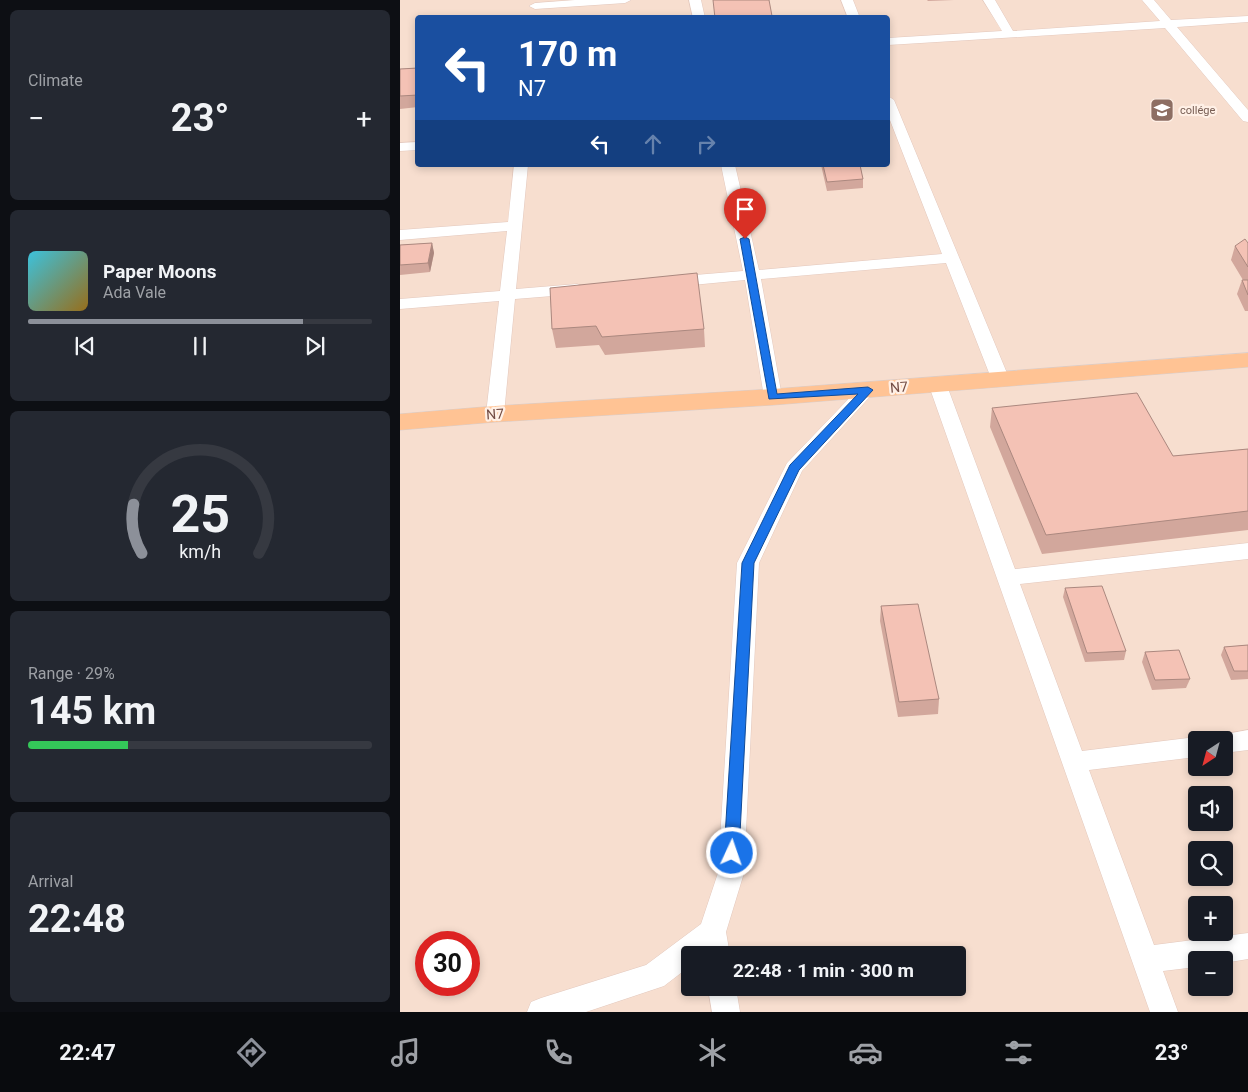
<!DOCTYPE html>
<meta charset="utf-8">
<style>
body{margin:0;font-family:Roboto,sans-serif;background:#242831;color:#f1f3f6;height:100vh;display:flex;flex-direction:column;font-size:19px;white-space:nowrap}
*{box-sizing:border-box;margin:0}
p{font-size:16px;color:#9ea1a6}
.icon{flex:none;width:28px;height:28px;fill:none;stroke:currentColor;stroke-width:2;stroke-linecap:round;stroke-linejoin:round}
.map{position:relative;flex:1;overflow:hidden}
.panel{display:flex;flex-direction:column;gap:10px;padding:10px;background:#0d0f14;width:400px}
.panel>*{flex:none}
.top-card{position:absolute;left:15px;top:15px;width:475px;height:152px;border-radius:5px;box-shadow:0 2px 8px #0003;background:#1a4fa0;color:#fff;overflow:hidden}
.needle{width:32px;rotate:216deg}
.tools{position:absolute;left:788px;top:731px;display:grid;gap:10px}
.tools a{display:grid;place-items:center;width:45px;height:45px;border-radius:5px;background:#171b24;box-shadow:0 2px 8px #0003;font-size:25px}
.speed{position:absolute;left:15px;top:931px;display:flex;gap:10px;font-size:25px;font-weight:700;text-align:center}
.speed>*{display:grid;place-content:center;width:65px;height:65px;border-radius:50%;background:#171b24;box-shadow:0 2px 8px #0003;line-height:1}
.speed .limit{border:8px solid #d22;background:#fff;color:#111}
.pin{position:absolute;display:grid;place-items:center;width:42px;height:42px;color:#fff;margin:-51px -21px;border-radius:50% 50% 50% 0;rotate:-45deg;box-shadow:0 0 5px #0007}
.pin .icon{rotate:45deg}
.me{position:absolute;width:55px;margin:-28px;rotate:3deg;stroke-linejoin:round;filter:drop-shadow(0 0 4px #0008)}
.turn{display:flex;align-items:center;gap:18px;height:105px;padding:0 20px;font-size:22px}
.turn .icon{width:65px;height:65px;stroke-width:2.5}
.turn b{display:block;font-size:35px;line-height:42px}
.lanes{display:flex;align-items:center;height:48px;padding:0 20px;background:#0003;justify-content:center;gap:25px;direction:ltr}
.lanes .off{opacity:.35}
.big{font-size:38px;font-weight:700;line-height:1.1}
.panel .tile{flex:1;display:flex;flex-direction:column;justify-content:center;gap:8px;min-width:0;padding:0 18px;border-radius:8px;background:#242831}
.panel .dial{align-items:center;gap:0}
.dial svg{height:130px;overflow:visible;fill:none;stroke:#363941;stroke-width:7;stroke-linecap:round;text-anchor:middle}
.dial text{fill:#f1f3f6;stroke:none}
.song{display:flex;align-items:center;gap:15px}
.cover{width:60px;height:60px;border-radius:8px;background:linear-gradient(135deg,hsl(190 70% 55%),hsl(40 70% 35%))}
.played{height:5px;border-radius:2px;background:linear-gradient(90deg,#8c9099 80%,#363941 80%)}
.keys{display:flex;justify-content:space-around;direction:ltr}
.heat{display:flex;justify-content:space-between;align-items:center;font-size:28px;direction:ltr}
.charge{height:8px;border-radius:4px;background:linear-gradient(90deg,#34c759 29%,#363941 0)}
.trip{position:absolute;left:281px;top:946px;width:285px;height:50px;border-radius:5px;background:#171b24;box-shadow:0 2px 8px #0003;font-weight:700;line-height:50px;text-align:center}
.tab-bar{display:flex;height:80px;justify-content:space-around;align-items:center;background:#090b0e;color:#9ea1a6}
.tab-bar .icon{width:35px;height:35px}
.tab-bar .active{color:#8c9099}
.tab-bar b{font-size:22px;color:#f1f3f6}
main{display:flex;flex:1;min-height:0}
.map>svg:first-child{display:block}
</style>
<main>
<section class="panel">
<div class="tile"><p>Climate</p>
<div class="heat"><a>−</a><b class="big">23°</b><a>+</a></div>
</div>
<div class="tile">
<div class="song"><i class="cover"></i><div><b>Paper Moons</b><p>Ada Vale</p></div></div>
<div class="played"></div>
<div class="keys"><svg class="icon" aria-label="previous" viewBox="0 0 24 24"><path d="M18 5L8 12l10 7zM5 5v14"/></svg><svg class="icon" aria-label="pause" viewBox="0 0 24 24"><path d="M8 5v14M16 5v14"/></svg><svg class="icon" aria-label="next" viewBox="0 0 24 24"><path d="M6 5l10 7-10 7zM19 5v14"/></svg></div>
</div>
<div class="tile dial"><svg viewBox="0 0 100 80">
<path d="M14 69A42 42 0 1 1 86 69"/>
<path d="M14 69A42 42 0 0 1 9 39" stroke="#8c9099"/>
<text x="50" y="56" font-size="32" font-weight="700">25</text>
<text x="50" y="72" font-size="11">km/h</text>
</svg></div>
<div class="tile"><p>Range · 29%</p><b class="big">145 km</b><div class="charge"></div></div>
<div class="tile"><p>Arrival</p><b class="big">22:48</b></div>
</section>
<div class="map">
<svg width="848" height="1012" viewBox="0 0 848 1012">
<rect width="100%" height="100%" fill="#fdecde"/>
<!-- residential -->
<path fill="#f7decf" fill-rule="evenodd" d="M0 0H848V1012H0ZM18 18H488V165H18ZM796 740H824V768H796ZM796 795H824V822H796ZM796 850H824V878H796ZM796 905H824V932H796ZM26 942H69V985H26ZM290 955H558V988H290ZM796 960H824V988H796Z"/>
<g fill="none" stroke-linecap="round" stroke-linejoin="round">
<!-- street casing -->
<g stroke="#e3c8bd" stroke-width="1">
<g id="street">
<polygon points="175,0 231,0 225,3 135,9 129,6 135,3"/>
<polygon points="289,0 301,0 305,18 293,18"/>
<polygon points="441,0 453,0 460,18 448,18"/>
<polygon points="583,0 595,0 613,31 760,21 742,0 754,0 771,20 848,16 848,22 777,27 848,110 848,122 843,121 765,28 488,45 488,38 602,31"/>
<polygon points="488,96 494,100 609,378 606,382 600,383 594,382 591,378 546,263 361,279 382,397 379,401 373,403 367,401 364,397 345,280 271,287 265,285 263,282 265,279 271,277 343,271 321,165 335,165 359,270 542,254 488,115"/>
<polygon points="18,142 18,150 0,151 0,143"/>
<polygon points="114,165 128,165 116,289 177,284 183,286 185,289 183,292 177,294 115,299 104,414 101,418 95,420 89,418 86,414 99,301 0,309 0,299 100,291 107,231 0,240 0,230 108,222"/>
<polygon points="537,377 543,379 546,383 615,569 848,543 848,559 620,584 682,751 796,737 805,740 796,740 796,757 689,770 754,945 848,933 848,959 824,963 824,960 796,960 796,967 763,971 778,1012 750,1012 528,383 531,379"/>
<polygon points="467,384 473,386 476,390 402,471 359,563 344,873 326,932 330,955 290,955 290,966 264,986 186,1012 127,1012 131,1002 141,998 246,965 301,924 318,873 337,563 387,463 461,386"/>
<polygon points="848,730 848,750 824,753 824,740 813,740 815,736"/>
<polygon points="308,988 336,988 340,1012 312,1012"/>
</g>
</g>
<!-- primary casing -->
<g stroke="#d8cdcb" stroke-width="1">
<polygon id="primary" points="848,353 848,367 373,405 95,422 0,430 0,414 95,406 373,389"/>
</g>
<!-- street -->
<use href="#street" fill="#fff" fill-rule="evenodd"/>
<!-- primary -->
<use href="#primary" fill="#ffc394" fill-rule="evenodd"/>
</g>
<!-- wall -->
<g fill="#d2a79c">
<polygon points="527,0 554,0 528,1"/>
<polygon points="18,68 18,107 0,109 0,69"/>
<polygon points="418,165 460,165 463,179 463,188 427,191 421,165"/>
<polygon points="32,243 34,253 30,272 0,275 0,245"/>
<polygon points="848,243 848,311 845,311 837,294 842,280 843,280 831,260 835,246"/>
<polygon points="150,288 304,329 305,347 205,355 199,345 156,348 152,329"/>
<polygon points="592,408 773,456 848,449 848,530 642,554 590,427"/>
<polygon points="665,588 726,651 724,660 685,662 663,597"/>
<polygon points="481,606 539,699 538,714 498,717 480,621"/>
<polygon points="848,645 848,679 831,680 821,655 824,647"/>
<polygon points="745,652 790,679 786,688 752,690 742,662"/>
</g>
<!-- shaded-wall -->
<polygon fill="#ab887f" points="32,243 34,253 30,272 28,263"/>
<!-- building -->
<g fill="#f4c2b5" stroke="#ab887f">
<polygon points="313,0 369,0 372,16 364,16 364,18 315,18"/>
<polygon points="18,68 18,95 0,96 0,69"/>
<polygon points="423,165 460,165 463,179 427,182"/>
<polygon points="845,239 848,243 848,267 835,246"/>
<polygon points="32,243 28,263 0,265 0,245"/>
<polygon points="297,273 304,329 202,337 196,326 152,329 150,288"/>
<polygon points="842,280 848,280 848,295"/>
<polygon points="737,393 773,456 848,449 848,511 646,535 592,408"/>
<polygon points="702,586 726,651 687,653 665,588"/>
<polygon points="518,604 539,699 499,702 481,606"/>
<polygon points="848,645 848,671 834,671 824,647"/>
<polygon points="779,650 790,679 755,680 745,652"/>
</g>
<!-- route -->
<polygon fill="#1a73e8" stroke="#114b97" points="345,237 349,239 377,394 468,387 473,390 399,470 354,563 339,853 337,858 332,860 326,858 324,853 342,563 390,465 458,394 369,399 340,239"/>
<!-- icons -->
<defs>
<g id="school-square" transform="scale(1.25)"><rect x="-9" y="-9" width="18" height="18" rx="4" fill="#8d6e63" stroke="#fff0e6"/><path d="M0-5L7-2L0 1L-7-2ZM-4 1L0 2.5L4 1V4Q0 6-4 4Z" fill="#fff"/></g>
</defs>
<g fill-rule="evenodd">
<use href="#school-square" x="762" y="110"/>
</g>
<g text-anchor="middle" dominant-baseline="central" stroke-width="4.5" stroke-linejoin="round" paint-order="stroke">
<!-- far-education labels -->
<g font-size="11" fill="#785e54" stroke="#fff0e6" text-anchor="start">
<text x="780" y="110">collége</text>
</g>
<!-- street labels -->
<g font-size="14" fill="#744d45" stroke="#fff0e6">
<text transform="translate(499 387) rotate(-5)">N7</text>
<text transform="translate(95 414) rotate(-4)">N7</text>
</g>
</g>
</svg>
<div class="tools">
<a><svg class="needle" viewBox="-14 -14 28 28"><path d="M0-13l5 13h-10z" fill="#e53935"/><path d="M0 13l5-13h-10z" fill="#9ea1a6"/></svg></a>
<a><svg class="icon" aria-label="sound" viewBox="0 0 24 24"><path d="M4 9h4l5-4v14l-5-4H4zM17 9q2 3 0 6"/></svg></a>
<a><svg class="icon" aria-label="search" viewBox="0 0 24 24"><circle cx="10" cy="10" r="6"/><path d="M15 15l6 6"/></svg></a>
<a>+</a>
<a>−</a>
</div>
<div class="speed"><div class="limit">30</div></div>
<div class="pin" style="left:345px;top:239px;background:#d93025"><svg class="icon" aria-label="arrive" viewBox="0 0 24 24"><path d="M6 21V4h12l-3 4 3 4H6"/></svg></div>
<svg class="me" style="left:332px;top:853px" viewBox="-20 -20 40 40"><circle r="17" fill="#1a73e8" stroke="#fff" stroke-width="3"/><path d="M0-11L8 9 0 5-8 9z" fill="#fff"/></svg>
<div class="trip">22:48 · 1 min · 300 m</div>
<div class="top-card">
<div class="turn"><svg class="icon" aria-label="left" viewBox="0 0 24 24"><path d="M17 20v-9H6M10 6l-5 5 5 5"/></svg><div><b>170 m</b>N7</div></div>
<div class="lanes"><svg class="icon" aria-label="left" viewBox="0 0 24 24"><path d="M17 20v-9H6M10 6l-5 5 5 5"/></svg><svg class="icon off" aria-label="ahead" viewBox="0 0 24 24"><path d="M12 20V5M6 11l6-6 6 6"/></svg><svg class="icon off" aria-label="right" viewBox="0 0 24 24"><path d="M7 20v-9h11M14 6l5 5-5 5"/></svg></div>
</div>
</div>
</main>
<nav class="tab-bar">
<b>22:47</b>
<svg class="icon active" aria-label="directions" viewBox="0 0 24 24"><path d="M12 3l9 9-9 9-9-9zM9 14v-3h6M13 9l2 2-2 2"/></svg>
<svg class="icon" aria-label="music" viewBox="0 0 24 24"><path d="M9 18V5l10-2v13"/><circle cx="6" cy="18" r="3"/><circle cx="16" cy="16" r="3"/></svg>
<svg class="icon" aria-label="phone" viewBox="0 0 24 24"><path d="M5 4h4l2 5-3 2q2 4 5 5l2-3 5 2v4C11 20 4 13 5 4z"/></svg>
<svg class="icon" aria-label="climate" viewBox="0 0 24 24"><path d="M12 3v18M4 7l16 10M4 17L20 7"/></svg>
<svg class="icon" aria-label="car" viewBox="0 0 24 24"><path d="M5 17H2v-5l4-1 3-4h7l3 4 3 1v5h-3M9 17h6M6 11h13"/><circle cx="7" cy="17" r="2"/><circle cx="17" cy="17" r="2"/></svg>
<svg class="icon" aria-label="filters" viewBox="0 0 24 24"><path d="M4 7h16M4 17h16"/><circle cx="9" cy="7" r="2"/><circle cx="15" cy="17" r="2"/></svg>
<b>23°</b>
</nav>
